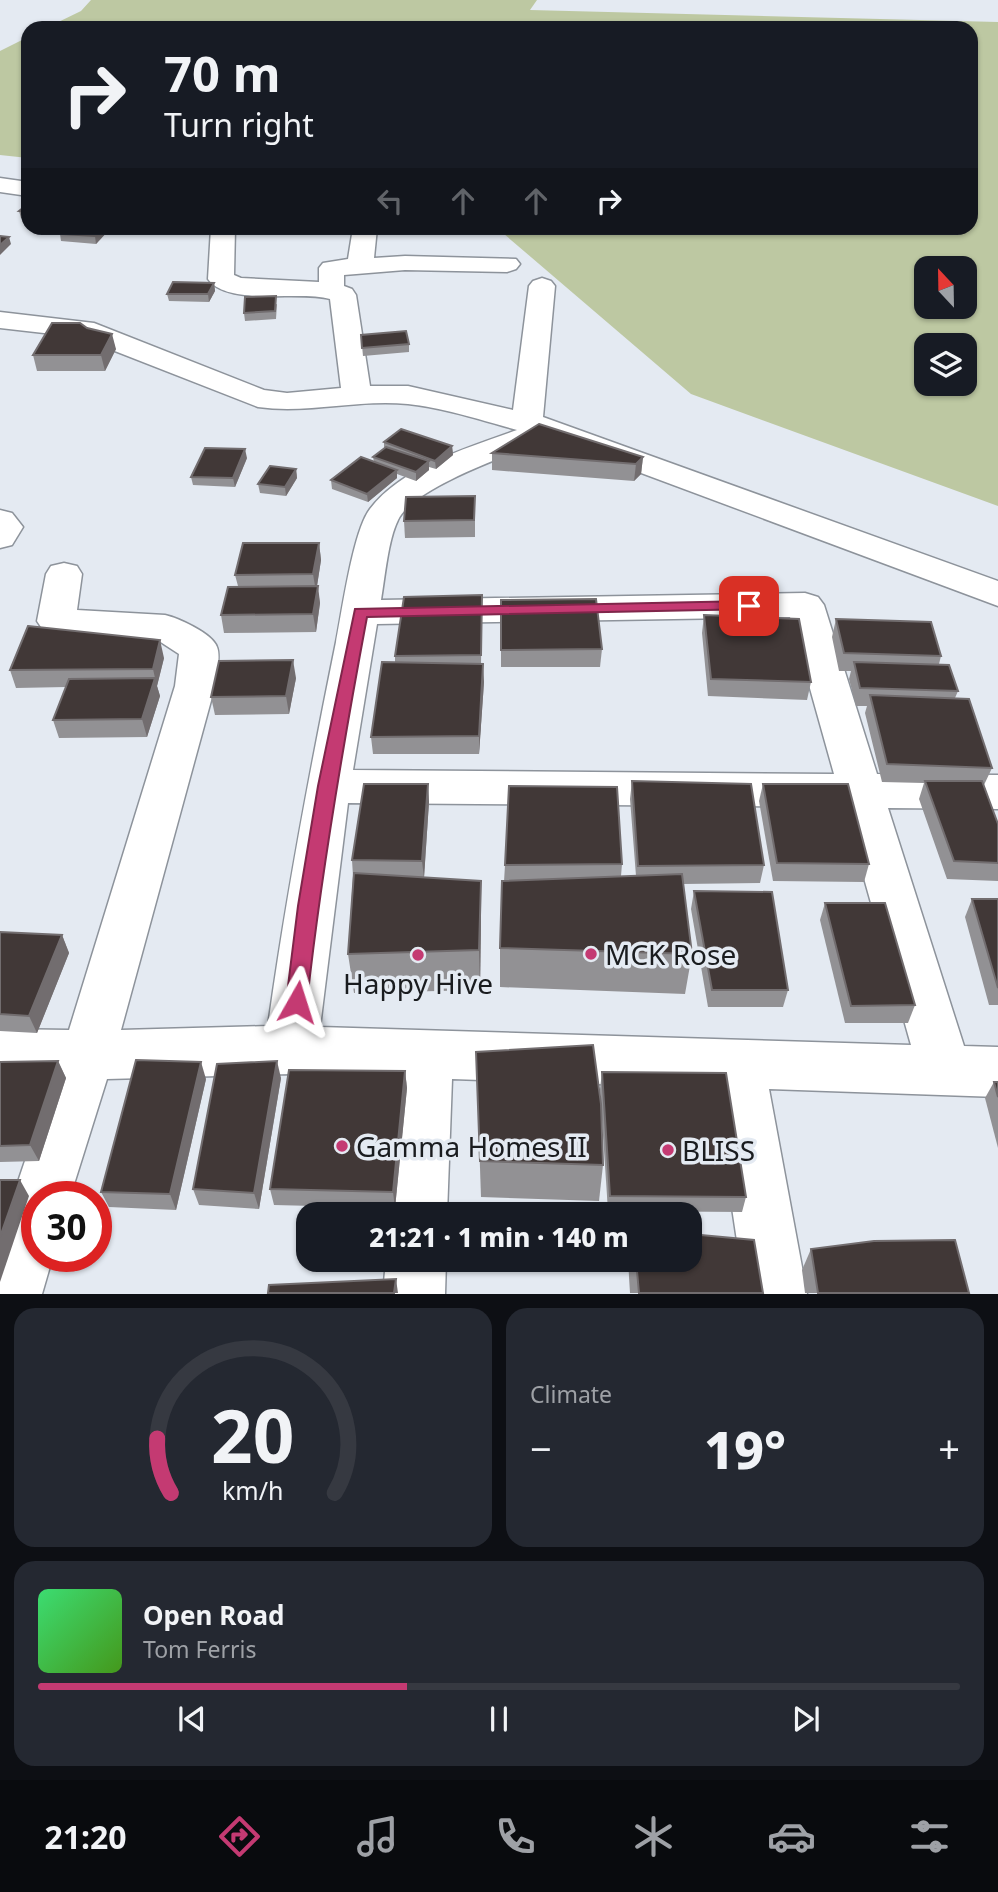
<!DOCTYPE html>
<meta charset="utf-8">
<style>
body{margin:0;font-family:"Noto Sans",sans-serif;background:#242831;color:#f1f3f6;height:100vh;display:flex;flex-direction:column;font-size:26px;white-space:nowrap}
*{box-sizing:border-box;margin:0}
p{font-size:23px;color:#9ea1a6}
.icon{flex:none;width:38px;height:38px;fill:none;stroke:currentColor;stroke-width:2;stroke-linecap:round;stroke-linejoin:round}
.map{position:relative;height:1294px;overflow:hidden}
.sheet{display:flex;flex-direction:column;gap:14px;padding:14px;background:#0d0f14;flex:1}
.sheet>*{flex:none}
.guide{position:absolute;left:21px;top:21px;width:957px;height:214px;border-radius:21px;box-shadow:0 2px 5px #0004;background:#171b24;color:#f1f3f6;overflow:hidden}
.needle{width:46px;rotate:338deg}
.tools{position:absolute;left:914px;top:256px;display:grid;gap:14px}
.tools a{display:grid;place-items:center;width:63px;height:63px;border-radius:14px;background:#171b24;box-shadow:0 2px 5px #0004;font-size:35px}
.speed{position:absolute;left:21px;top:1181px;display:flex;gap:14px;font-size:35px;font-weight:700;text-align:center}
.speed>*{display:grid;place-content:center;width:91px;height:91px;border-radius:50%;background:#171b24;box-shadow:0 2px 5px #0004;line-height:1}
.speed .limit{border:10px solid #d22;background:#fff;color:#111}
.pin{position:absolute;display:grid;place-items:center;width:60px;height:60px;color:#fff;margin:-30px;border-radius:14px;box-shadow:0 4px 10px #0006}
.me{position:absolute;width:77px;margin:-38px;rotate:6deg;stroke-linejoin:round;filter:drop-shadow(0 0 5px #0008)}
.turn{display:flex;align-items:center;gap:24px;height:147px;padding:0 28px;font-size:32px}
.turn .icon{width:91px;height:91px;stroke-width:2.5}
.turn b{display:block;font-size:49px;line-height:60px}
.lanes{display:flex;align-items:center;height:66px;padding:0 28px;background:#0003;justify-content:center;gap:35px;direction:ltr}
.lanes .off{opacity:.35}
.big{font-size:52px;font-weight:800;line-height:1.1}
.sheet .card{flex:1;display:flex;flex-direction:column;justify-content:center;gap:10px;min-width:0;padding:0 24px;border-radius:21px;background:#242831}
.sheet .dial{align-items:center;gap:0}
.dial svg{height:182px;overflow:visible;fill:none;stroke:#363941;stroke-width:7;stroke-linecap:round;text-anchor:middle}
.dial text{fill:#f1f3f6;stroke:none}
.song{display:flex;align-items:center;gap:21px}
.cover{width:84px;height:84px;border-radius:10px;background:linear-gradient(135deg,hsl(140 70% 55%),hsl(100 70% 35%))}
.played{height:7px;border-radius:4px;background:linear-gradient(90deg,#c43a72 40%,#363941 40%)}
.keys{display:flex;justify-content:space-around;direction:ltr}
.heat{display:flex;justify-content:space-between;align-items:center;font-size:38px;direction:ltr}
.sheet .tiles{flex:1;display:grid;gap:14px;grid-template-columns:1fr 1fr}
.card:last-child{grid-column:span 2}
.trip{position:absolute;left:296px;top:1202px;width:406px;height:70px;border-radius:21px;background:#171b24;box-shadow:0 2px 5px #0004;font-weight:800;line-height:70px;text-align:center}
.dock{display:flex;height:112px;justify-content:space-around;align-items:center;background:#090b0e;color:#9ea1a6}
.dock .icon{width:49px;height:49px}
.dock .selected{color:#c43a72}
.dock b{font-size:32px;color:#f1f3f6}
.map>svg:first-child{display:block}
</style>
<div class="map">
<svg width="998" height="1294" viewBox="0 0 998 1294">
<rect width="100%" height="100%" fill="#e4eaf2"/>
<!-- green -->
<g fill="#bdc8a2" fill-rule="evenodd">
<path d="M91 0H537L530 10 998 22V506L691 394 497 228H971V28H46L81 11ZM926 268H964V306H926ZM926 345H964V383H926Z"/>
<polygon points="28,37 28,158 0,155 0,51"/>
</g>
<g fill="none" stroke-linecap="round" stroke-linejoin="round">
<!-- minor casing -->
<g stroke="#8d939b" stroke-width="3">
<g id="minor">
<polygon points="0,178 28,182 28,196 0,192"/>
<path d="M211 228H235L234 275 241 278 319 282V268L323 263 348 259 353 228H377L374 258 405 256 516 259 520 264 516 269 507 272 405 270 344 275V286L352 289 356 295 370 386H408L513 410 529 286 533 281 542 278 551 281 555 286 543 417 998 581V606L550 439C516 452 413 487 398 520 388 540 385 577 381 600L805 593 818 597 824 605 877 774 998 775V809L888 808 964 1046 998 1047V1097L769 1089 807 1294H745L714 1088 452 1079 447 1214H389L398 1078 291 1074 107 1079 70 1197H37V1256H53L42 1294H0V1235L53 1078 0 1077V1029L69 1030 175 686 179 654 156 639 56 633 43 630 37 621 46 574 51 566 64 563 77 566 82 574 77 610 165 615C178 618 212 633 217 647 221 657 216 675 215 686L121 1030 268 1026C286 896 310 770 336 642 342 612 353 531 370 509 403 466 468 448 517 430 485 421 440 407 408 404 357 399 308 414 258 407L79 337 0 328V312L94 323 264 390 287 393 341 388 330 299C300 290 228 307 208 279ZM790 617 834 774 353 770 377 624ZM348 803 844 807 911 1045 320 1027Z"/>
<polygon points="0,510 12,513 23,527 12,545 0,548"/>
<polygon points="386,1260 446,1260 445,1294 383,1294"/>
</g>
</g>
<!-- minor -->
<use href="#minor" fill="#fff" fill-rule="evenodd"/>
</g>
<!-- wall -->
<g fill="#929194">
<polygon points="28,204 28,219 21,218 19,211"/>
<polygon points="108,231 96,244 61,241 60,234"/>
<polygon points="214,283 215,291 209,302 169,301 167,294"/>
<polygon points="277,304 276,319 245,321 244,313"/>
<polygon points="361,335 409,344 409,352 363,356"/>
<polygon points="116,349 105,371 37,371 33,355"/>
<polygon points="384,442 452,446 453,455 436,469 429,467 429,470 416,481 397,474 397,478 368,502 332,489 331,480 374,462 373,457 384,448"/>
<polygon points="492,453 643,457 641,474 634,481 492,470"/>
<polygon points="247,458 235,487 193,485 191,477"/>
<polygon points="296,469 297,478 286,496 260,493 258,484"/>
<polygon points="475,496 475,537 405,538 404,521"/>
<polygon points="319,543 321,560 317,586 320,603 316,632 224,633 221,615 238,586 235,575"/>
<polygon points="482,595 481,664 484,682 479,754 373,754 371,737 395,662 395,656"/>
<polygon points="501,600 602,649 600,667 501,667"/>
<polygon points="704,615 811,682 807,700 708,696 702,633"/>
<polygon points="836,619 941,656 939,664 958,691 955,698 992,768 984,785 998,824 998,881 947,879 919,799 924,783 882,782 865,713 867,706 856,706 849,679 851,671 839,671 832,637"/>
<polygon points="164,658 157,686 160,696 147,737 59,738 53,720 66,687 16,688 10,670"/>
<polygon points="296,678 289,714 215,715 211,697"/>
<polygon points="632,781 764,865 760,883 683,884 692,954 685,994 500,987 500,948 505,865 622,864 621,876 636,876 630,799"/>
<polygon points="428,784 429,802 424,877 481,921 480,990 354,993 348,954 353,876 352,860"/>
<polygon points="763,784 869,864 864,882 773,881 759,801"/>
<polygon points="694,891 788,990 783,1007 708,1007 691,909"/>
<polygon points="972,899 998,899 998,1005 989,1005 965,917"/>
<polygon points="825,903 915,1005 908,1023 845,1023 820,920"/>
<polygon points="0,932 62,935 69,953 37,1033 0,1031"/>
<polygon points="476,1052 603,1165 599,1201 481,1197"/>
<polygon points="58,1061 66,1078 39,1161 0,1162 0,1062"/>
<polygon points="405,1071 407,1088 395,1208 274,1205 270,1189"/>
<polygon points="602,1072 746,1197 742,1212 608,1211 600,1089"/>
<polygon points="281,1078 259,1209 199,1205 193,1189"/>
<polygon points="206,1079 176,1210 109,1207 101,1192"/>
<polygon points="994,1082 998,1082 998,1148 985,1098"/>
<polygon points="811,1249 969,1293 805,1293 802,1270"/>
<polygon points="628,1260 690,1260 763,1293 630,1293"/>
</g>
<!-- shaded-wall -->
<g fill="#726d6f">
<polygon points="103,228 107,228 108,231 96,244 95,236"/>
<polygon points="9,237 11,244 0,255 0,245"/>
<polygon points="214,283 215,291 209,302 208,294"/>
<polygon points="112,334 116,349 105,371 101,355"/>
<polygon points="452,446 453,455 436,469 435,461"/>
<polygon points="245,449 247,458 235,487 233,478"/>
<polygon points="643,457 641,474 634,481 636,464"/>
<polygon points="429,461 429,470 416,481 416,472"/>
<polygon points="296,469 297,478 286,496 285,487"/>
<polygon points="397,470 397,478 368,502 367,494"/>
<polygon points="319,543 321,560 316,592 313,574"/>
<polygon points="318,586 320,603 316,632 313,614"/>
<polygon points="160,640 164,658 157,686 160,696 147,737 142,719 155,678 153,669"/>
<polygon points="293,660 296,678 289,714 286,696"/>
<polygon points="483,664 484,682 479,754 479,736"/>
<polygon points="428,784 429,802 424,878 422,861"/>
<polygon points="481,881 481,921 480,990 479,950"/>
<polygon points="62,935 69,953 37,1033 29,1016"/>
<polygon points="58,1061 66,1078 39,1161 30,1145"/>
<polygon points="277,1061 281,1078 259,1209 254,1193"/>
<polygon points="201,1062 206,1079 176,1210 170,1194"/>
<polygon points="405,1071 407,1088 395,1208 393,1192"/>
<polygon points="20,1180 29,1196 0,1282 0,1237"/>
<polygon points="396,1279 398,1293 394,1293"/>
</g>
<!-- building -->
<g fill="#413837" stroke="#726d6f" stroke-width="2">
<polygon points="28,204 28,212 19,211"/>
<polygon points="66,228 103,228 95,236 60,234"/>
<polygon points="0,236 9,237 0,245"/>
<polygon points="173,282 214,283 208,294 167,294"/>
<polygon points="276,296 275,311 244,313 245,297"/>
<polygon points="52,323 80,323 87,328 112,334 101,355 33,355"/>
<polygon points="406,331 409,344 362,348 361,335"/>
<polygon points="539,424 643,457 636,464 492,453"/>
<polygon points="401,429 452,446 435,461 384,442"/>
<polygon points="386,447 429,461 416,472 373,457"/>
<polygon points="205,448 245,449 233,478 191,477"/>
<polygon points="361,457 397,470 367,494 331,480"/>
<polygon points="270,466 296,469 285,487 258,484"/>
<polygon points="475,496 474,520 404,521 406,497"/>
<polygon points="243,543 319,543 313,574 235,575"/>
<polygon points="318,586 313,614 221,615 228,587"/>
<polygon points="482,595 481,655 395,656 404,597"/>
<polygon points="596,599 602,649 501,650 501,600"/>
<polygon points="704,615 799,619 811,682 711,679"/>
<polygon points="836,619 931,622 941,656 844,653"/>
<polygon points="28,626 160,640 153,669 10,670"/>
<polygon points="293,660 286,696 211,697 219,661"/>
<polygon points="382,662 483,664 479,736 371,737"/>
<polygon points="854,662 949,665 958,691 860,688"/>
<polygon points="155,678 142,719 53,720 69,679"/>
<polygon points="870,695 969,699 992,768 887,764"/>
<polygon points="632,781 751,784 764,865 638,866"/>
<polygon points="925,781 982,781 998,824 998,863 954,861"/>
<polygon points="364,784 428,784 422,861 352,860"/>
<polygon points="763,784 848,784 869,864 777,863"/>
<polygon points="509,786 617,787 622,864 505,865"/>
<polygon points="354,873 481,881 479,950 348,954"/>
<polygon points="682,874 692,954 500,948 502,881"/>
<polygon points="694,891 772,892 788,990 712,990"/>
<polygon points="972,899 998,899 998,988"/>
<polygon points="825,903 885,903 915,1005 851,1006"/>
<polygon points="0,932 62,935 29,1016 0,1014"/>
<polygon points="593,1045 601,1104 603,1165 480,1161 476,1052"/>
<polygon points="136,1060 201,1062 170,1194 101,1192"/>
<polygon points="58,1061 30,1145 0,1146 0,1062"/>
<polygon points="277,1061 254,1193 193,1189 217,1064"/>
<polygon points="289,1070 405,1071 393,1192 270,1189"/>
<polygon points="602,1072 726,1073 746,1197 610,1196"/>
<polygon points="994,1082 998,1082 998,1097"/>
<polygon points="0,1180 20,1180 0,1237"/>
<polygon points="690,1234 754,1240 763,1293 639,1293 636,1260 690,1260"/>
<polygon points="955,1240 969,1293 818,1293 811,1249 874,1241"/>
<polygon points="396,1279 394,1293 268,1293 269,1285"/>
</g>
<!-- route -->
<path fill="#c43a72" stroke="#7f264a" stroke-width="2" d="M749 601 755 602 757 606 755 609 367 617C343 745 321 873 307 1002L304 1009 297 1012 289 1009 286 1002 298 906 318 786 355 609Z"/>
<!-- markers -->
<g fill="#c43a72" stroke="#e4eaf2" stroke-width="2.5">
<circle cx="591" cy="954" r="7"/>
<circle cx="418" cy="955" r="7"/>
<circle cx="342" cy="1146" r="7"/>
<circle cx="668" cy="1150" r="7"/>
</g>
<g text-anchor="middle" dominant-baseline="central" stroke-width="7" stroke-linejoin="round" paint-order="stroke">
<!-- near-poi labels -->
<g font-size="28" fill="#1a1c1f" stroke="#e4eaf2" text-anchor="start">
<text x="605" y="954">MCK Rose</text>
<text x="418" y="983" text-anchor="middle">Happy Hive</text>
<text x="356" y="1146">Gamma Homes II</text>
<text x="682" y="1150">BLISS</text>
</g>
</g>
</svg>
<div class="tools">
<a><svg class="needle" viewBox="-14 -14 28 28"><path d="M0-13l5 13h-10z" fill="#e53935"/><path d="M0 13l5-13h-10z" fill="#9ea1a6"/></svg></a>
<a><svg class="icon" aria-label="layers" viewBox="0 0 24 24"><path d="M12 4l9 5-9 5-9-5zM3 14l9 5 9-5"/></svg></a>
</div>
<div class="speed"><div class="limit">30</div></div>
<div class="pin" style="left:749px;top:606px;background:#d93025"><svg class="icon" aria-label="arrive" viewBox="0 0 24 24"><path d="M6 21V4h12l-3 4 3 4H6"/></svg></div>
<svg class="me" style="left:297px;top:1002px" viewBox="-20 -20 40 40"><path d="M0-17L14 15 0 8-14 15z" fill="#c43a72" stroke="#fff" stroke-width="4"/></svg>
<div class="trip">21:21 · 1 min · 140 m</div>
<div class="guide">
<div class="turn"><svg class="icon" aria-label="right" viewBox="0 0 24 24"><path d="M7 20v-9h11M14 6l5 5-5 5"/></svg><div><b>70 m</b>Turn right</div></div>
<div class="lanes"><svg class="icon off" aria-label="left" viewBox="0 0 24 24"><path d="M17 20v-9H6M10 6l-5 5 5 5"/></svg><svg class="icon off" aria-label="ahead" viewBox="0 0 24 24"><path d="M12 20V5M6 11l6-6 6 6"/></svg><svg class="icon off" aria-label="ahead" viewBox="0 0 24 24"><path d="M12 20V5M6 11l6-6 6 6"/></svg><svg class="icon" aria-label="right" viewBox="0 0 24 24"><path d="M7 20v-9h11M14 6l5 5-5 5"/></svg></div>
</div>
</div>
<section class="sheet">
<div class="tiles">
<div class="card dial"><svg viewBox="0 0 100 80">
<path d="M14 69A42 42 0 1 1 86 69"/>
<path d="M14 69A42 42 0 0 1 8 45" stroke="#c43a72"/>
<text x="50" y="56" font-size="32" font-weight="700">20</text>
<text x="50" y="72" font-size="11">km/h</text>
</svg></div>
<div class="card"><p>Climate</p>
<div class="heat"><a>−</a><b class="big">19°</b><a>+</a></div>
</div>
<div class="card">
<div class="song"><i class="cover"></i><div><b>Open Road</b><p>Tom Ferris</p></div></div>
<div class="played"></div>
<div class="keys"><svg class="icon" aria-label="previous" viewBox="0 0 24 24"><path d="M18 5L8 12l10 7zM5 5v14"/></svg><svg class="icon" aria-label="pause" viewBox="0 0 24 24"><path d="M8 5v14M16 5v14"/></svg><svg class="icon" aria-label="next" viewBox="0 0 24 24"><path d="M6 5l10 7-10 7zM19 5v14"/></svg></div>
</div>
</div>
</section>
<nav class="dock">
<b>21:20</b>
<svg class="icon selected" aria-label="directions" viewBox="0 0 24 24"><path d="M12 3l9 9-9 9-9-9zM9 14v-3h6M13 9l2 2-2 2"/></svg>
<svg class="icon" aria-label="music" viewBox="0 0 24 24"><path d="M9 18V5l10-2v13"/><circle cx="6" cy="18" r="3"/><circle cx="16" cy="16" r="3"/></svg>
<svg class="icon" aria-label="phone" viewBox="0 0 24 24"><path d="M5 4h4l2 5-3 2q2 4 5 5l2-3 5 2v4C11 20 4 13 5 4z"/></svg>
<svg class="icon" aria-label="climate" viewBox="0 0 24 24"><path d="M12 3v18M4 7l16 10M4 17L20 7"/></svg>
<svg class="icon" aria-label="car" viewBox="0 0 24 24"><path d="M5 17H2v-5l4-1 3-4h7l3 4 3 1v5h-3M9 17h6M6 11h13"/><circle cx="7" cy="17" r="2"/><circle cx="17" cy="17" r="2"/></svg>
<svg class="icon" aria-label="filters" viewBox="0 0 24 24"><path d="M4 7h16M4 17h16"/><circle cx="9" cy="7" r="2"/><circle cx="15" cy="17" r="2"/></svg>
</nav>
